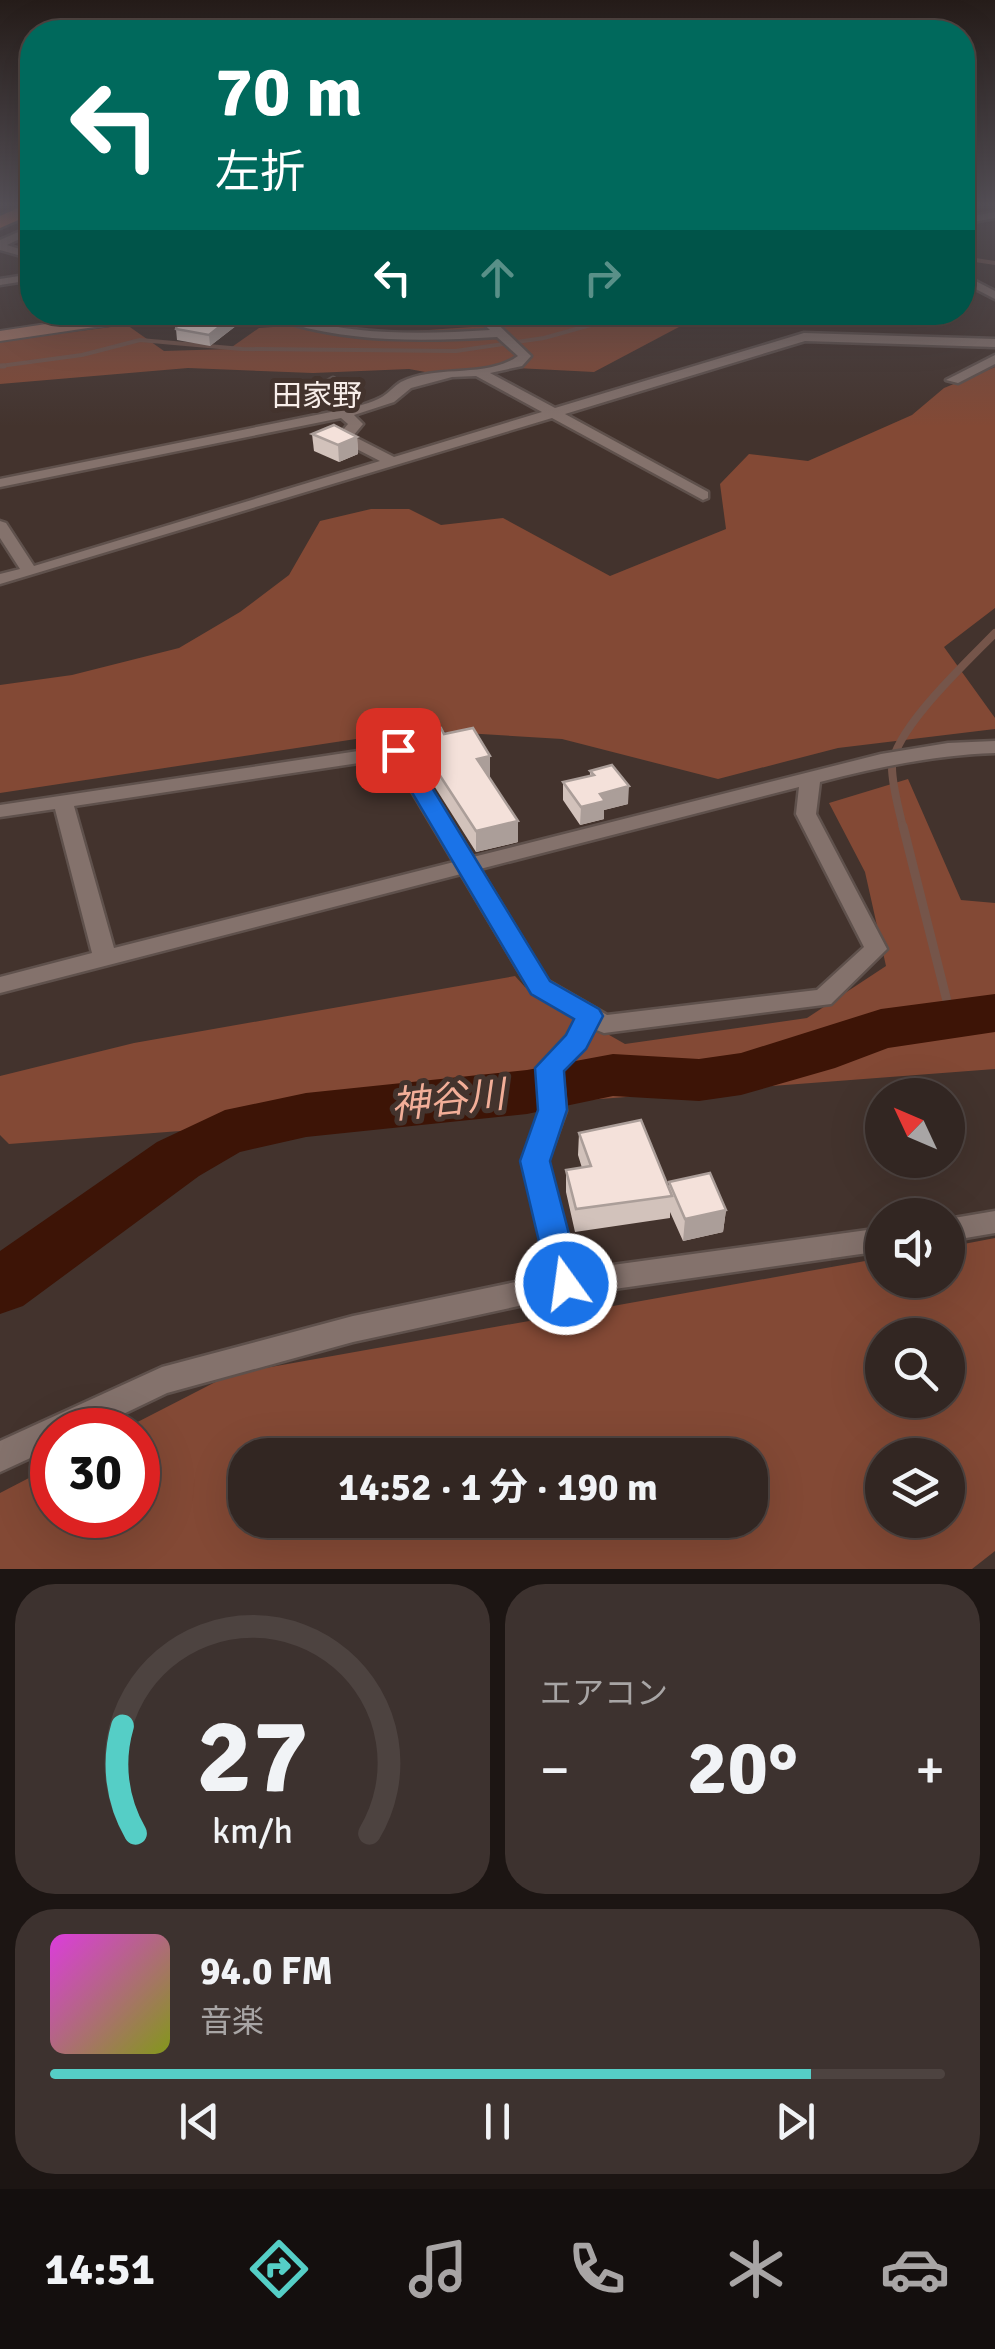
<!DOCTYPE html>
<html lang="ja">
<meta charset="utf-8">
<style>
body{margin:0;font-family:Signika,"Noto Sans JP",sans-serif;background:#3d322f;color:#f1f3f6;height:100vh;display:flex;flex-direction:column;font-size:38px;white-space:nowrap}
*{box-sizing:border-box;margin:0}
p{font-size:32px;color:#a8a5a5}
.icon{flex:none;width:55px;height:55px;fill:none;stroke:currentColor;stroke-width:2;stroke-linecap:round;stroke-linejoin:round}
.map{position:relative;height:1569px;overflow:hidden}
.panel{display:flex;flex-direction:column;gap:15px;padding:15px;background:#1c1513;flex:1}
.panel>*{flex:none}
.banner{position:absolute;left:20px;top:20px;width:955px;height:305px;border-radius:40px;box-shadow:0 10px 40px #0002,0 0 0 2px #4d4340;background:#00695c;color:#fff;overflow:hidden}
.needle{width:65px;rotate:314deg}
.fabs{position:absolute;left:865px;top:1078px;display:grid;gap:20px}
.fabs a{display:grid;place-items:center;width:100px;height:100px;border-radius:50%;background:#322622;box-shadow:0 10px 40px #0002,0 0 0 2px #4d4340;font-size:50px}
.speed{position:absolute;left:30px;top:1408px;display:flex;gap:20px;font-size:50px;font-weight:700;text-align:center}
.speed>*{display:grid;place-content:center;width:130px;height:130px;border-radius:50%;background:#322622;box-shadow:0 10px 40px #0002,0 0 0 2px #4d4340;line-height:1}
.speed .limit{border:15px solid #d22;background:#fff;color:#111}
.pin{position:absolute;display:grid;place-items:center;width:85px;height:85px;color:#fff;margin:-42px;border-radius:20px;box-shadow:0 5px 15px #0006}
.me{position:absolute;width:110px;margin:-55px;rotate:346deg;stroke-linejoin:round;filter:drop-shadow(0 0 8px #0008)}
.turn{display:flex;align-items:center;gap:35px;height:210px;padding:0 30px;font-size:45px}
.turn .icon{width:130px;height:130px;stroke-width:2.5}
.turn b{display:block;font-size:70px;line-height:85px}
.lanes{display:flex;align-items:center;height:95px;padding:0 30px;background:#0003;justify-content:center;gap:50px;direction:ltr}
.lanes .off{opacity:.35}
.big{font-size:75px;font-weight:700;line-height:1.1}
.panel .tile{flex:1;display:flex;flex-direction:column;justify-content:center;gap:15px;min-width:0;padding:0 35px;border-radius:40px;background:#3d322f}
.panel .dial{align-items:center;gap:0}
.dial svg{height:260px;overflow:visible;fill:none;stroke:#4d4340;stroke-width:7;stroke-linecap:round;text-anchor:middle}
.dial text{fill:#f1f3f6;stroke:none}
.song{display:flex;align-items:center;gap:30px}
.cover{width:120px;height:120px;border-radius:15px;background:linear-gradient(135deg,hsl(300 70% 55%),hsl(70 70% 35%))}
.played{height:10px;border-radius:5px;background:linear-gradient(90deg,#55cec6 85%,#4d4340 85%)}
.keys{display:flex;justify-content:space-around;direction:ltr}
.heat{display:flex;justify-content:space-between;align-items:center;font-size:55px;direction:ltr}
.panel .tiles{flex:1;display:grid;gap:15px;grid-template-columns:1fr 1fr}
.tile:last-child{grid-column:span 2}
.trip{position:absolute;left:228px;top:1438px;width:540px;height:100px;border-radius:40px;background:#322622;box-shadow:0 10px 40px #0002,0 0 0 2px #4d4340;font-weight:700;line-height:100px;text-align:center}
.dock{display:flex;height:160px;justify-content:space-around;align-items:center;background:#140f0e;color:#a8a5a5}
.dock .icon{width:70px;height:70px}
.dock .selected{color:#55cec6}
.dock b{font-size:45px;color:#f1f3f6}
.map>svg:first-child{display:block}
</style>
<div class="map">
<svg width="995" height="1569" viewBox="0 0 995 1569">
<rect width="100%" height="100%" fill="#43332d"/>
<!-- green -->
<g fill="#834935" fill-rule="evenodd">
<polygon points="502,313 769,313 744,318 694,319 594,372 516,368 464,379 409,369 313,373 188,368 0,384 0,341 127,325 164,351 229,349 259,328 288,326 369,334 472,327 505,316"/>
<polygon points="995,367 995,608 944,647 995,718 995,729 838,748 718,779 562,739 415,730 0,793 0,685 72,675 179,648 240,612 289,575 320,521 371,509 409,509 441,525 503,518 610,576 726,529 720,484 749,454 808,461 912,415 944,388"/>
<polygon points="908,779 961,900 995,903 995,1069 9,1144 0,1135 0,1076 134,1043 515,976 525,987 625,1044 807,1018 886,966 865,872 829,803"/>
<path d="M995 1238V1551L972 1569H0V1493L52 1466V1515H138V1430H122L231 1374 882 1258V1280H948V1247ZM882 1335H948V1400H882ZM245 1455H750V1520H245ZM882 1455H948V1520H882Z"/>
</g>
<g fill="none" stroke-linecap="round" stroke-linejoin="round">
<!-- stream-far3 -->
<g stroke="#75554a" stroke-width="4">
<polyline points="962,258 995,263"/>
<polyline points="0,366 82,355 140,340 242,349 456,351 544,338 637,312"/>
</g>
<!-- stream-far2 -->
<polyline stroke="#75554a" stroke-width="5" points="0,366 4,366"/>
<!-- stream-far1 -->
<path stroke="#75554a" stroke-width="8" d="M903 828C899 809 892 786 892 767 893 730 969 660 995 633"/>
<!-- stream -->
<polyline stroke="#75554a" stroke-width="9" points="903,826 951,1017"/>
<!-- river -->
<polygon fill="#3d1406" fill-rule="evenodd" points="995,994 995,1032 888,1048 835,1068 741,1095 699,1101 613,1096 527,1114 306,1137 240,1152 199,1176 23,1306 0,1314 0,1251 157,1142 225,1110 306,1093 527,1070 613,1054 699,1059 741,1053 881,1009"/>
<!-- street casing -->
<g stroke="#5f514c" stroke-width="5">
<g id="street">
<polygon points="995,212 995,218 962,224 962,218"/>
<polygon points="32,226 32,233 7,245 32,253 32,259 0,250 0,240"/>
<polygon points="32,274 32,280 0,285 0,279"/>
<polygon points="962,274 995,291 995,299 962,282"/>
<path d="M286 312H298L301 319C360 336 429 334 490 330L471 312H485L531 356 522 366 490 373 555 408 804 333 995 339V347L805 341 565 414 708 492V498L703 500 552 418 0 584V574L20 569 0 538V521L6 523 34 566 380 461 339 440 337 437 348 424 341 418 0 487V479L331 412 326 382 333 378 340 382 344 409C356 407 371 403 382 397 389 393 394 386 401 382 436 364 486 379 518 356L497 337C430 341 357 343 292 324ZM476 376 542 412 394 457 353 436 363 424 354 415 394 402 411 388 452 377Z"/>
<polygon points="995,355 995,364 958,383 946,380"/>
<path d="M995 741V753C935 755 878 767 820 782L816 814 887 949 831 1004 604 1033 594 1029 585 1047 562 1071 566 1111 548 1161 576 1270 882 1228V1251L565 1296 353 1342 167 1393 90 1430H52V1448L0 1472V1441L162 1367 353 1316 549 1275 522 1161 540 1111 537 1068 567 1035 576 1019 532 993 461 874 0 993V977L92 953 55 809 0 817V805L398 745 408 751 473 857 881 754 948 743ZM392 758 454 862 114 948 74 806ZM799 787 796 814 864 947 817 990 607 1015 548 981 480 869Z"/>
<polygon points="995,1211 995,1233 948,1241 948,1219"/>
</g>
</g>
<!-- secondary casing -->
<g stroke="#5f514c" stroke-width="4">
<polygon id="secondary" points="125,312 170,312 162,317 0,341 0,331"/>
</g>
<!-- highway casing -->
<g stroke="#5f514c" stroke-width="5">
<polygon id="highway" points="20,207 32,207 32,214 0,228 0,216"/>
</g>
<!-- street -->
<use href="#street" fill="#84726c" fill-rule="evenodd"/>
<!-- secondary -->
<use href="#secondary" fill="#a27464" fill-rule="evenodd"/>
<!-- highway -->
<use href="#highway" fill="#e97750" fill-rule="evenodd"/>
</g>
<!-- wall -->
<g fill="#d2c2bb">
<polygon points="179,312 284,312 285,318 250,315 210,346 177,340 176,329"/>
<polygon points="305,312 470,312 470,317 450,320 442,314 400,317 399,326 343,324 305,316"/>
<polygon points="312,434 357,437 358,454 339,462 314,451"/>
<polygon points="413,734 490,756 489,777 518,821 518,842 476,852 414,754"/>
<polygon points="590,771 628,804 604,810 604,819 580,825 563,800 563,782 590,776"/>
<polygon points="579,1133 669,1188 669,1182 726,1210 723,1232 683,1241 670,1212 670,1218 575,1232 566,1192 566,1170 582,1168 578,1155"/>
</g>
<!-- shaded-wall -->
<g fill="#ab9e99">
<polygon points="238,312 250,312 250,315 210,346 209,335"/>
<polygon points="399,312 442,312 442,314 400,317 399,326"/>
<polygon points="449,312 470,312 470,317 450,320"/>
<polygon points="357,437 358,454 339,462 338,445"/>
<polygon points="490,756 490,777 477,780 477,759"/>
<polygon points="629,786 628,804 604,810 604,819 580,825 581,807 600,794"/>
<polygon points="518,821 518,842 476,852 476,831"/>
<polygon points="726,1210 723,1232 683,1241 685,1219"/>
</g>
<!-- building -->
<g fill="#f4e1da" stroke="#ab9e99" stroke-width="2.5">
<polygon points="179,312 238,312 209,335 176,329"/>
<polygon points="334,425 357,437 338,445 312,434"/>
<polygon points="441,728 444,734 473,728 490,756 477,759 518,821 476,831 413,734"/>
<polygon points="612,765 629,786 600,794 605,801 581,807 563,782 594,775 590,771"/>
<polygon points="641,1120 672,1196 576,1209 566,1170 591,1166 579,1133"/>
<polygon points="710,1173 726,1210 685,1219 669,1182"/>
</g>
<!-- sky -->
<linearGradient id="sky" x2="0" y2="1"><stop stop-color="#251c19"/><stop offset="0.48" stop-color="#555057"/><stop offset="1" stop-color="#555057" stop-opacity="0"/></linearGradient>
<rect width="995" height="427" fill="url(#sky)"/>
<!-- route -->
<polygon fill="#1a73e8" stroke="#114b97" stroke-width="2.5" points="398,744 409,750 550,981 599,1009 603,1016 586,1049 564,1071 567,1110 550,1161 582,1284 577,1294 566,1298 554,1294 549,1284 520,1161 538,1110 535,1068 566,1035 574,1019 531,994 387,750"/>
<g text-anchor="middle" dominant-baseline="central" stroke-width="10" stroke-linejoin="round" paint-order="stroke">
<!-- far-quarter labels -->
<g font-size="30" fill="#f8eeea" stroke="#43332d">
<text x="317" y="396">田家野</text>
</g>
<!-- near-water labels -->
<g font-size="38" font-style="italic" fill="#f2ae98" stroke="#43332d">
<text transform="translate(448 1100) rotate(-6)">神谷川</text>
</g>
</g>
</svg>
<div class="fabs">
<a><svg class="needle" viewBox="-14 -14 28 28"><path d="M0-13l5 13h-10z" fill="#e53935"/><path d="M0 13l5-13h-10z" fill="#a8a5a5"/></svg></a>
<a><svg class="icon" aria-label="sound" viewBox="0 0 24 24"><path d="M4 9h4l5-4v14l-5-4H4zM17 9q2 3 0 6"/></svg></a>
<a><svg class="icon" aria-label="search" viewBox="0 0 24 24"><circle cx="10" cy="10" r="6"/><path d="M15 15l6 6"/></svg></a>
<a><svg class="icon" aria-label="layers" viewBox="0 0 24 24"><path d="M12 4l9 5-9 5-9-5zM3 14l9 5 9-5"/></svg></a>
</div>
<div class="speed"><div class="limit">30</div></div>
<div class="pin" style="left:398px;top:750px;background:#d93025"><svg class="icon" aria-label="arrive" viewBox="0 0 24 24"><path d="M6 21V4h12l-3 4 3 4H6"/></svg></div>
<svg class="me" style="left:566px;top:1284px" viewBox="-20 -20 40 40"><circle r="17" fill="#1a73e8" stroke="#fff" stroke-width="3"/><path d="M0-11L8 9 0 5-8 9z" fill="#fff"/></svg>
<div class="trip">14:52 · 1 分 · 190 m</div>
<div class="banner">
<div class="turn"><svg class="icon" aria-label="left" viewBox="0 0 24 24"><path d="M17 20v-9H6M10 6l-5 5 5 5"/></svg><div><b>70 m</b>左折</div></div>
<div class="lanes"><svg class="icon" aria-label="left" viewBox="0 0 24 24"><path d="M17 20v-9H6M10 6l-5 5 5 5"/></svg><svg class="icon off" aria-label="ahead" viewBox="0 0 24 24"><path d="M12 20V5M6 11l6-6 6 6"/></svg><svg class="icon off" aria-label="right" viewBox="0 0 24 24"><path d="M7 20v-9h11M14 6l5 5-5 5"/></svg></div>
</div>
</div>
<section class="panel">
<div class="tiles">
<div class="tile dial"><svg viewBox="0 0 100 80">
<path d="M14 69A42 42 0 1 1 86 69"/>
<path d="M14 69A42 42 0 0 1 10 36" stroke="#55cec6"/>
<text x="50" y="56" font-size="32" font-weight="700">27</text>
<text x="50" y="72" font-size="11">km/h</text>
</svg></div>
<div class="tile"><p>エアコン</p>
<div class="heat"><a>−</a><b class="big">20°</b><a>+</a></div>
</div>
<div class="tile">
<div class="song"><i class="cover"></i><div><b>94.0 FM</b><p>音楽</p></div></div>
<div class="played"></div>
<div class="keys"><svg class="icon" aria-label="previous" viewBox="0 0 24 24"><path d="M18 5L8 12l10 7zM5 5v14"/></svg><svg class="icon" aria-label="pause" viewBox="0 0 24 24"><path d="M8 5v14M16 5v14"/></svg><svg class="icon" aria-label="next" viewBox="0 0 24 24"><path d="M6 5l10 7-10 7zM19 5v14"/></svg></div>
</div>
</div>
</section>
<nav class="dock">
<b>14:51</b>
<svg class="icon selected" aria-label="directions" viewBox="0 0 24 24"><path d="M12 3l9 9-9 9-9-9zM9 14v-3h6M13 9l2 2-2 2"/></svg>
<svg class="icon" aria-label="music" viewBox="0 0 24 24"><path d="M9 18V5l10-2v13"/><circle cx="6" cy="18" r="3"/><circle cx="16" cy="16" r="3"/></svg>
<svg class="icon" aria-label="phone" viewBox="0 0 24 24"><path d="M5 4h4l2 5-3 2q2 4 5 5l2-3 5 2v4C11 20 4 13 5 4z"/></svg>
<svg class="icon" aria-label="climate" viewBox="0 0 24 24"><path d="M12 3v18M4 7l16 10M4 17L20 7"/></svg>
<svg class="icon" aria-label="car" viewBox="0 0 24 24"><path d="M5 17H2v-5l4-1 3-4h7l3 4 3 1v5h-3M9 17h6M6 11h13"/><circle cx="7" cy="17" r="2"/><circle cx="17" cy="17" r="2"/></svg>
</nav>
